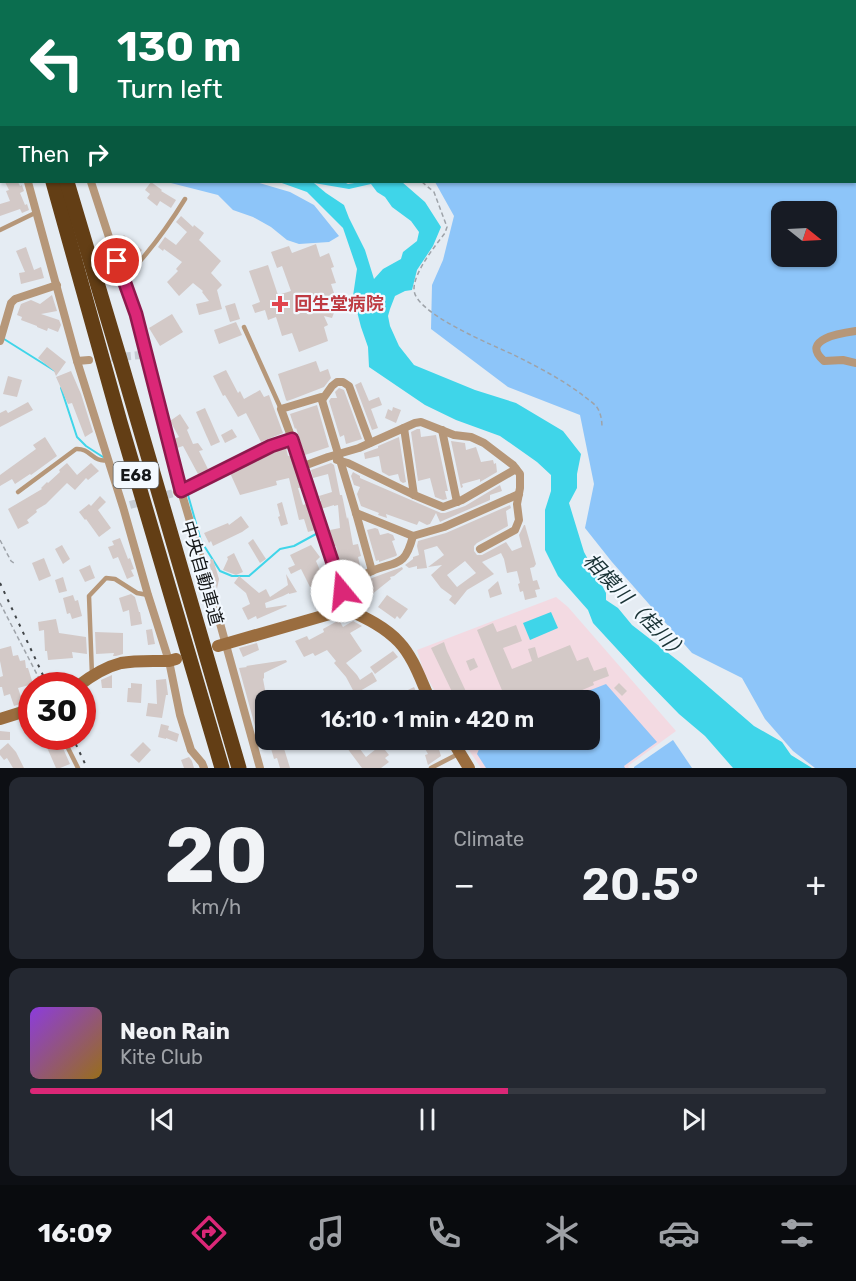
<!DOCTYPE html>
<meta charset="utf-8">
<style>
body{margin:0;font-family:Rubik,"Noto Sans JP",sans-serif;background:#242831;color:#f1f3f6;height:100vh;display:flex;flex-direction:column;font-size:22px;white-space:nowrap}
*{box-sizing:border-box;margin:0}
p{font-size:20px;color:#9ea1a6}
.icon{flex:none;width:33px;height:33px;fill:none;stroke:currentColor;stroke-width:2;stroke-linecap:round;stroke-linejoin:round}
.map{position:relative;height:768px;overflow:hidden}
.side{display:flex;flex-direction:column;gap:9px;padding:9px;background:#0d0f14;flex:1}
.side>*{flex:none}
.hud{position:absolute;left:0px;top:0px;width:856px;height:183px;box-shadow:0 2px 4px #0004;background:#0b6e4f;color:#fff;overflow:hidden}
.needle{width:39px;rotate:108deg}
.controls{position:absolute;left:771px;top:201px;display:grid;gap:12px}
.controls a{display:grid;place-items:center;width:66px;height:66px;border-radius:12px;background:#171b24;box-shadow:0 2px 4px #0004;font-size:30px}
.speed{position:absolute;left:18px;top:672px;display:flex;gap:12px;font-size:30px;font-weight:700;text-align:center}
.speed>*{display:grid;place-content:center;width:78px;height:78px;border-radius:50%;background:#171b24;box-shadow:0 2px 4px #0004;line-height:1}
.speed .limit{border:9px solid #d22;background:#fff;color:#111}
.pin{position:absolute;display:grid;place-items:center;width:51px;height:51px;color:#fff;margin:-26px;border:3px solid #fff;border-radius:50%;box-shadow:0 2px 6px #0007}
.me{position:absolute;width:66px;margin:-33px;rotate:343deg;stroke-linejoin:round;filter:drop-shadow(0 0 4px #0008)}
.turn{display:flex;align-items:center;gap:21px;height:126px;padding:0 18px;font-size:27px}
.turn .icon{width:78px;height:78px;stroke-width:2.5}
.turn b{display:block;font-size:42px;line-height:51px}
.then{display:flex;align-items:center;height:57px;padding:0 18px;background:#0003;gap:12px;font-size:22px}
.big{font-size:45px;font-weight:600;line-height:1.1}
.side .widget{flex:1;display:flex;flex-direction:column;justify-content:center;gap:9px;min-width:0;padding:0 21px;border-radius:12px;background:#242831}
.side .dial{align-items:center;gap:0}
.dial b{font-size:78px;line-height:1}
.song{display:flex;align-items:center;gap:18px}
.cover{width:72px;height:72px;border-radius:9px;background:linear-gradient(135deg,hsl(270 70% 55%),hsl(40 70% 35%))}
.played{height:6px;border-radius:3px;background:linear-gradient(90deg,#db2777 60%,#363941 60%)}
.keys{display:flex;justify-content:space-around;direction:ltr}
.heat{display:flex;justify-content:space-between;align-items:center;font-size:33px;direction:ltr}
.side .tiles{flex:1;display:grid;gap:9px;grid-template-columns:1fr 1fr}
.widget:last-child{grid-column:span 2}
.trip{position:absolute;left:255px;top:690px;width:345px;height:60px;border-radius:12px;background:#171b24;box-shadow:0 2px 4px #0004;font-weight:600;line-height:60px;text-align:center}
.menu{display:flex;height:96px;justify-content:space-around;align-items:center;background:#090b0e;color:#9ea1a6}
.menu .icon{width:42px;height:42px}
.menu .selected{color:#db2777}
.menu b{font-size:27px;color:#f1f3f6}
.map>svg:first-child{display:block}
</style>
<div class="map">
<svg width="856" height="768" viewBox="0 0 856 768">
<rect width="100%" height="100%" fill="#e5ecf3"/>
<!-- education -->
<polygon fill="#f3dae2" points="556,597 568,607 676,731 628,766 629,768 481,768 462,740 590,740 590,700 440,700 424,672 417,650"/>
<!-- green -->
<g fill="#8dc5f9" fill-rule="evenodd">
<path d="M107 0H856V768H815L793 751 765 719 742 678 692 653 612 562 585 528 594 484 580 415 508 387 431 329 432 285 443 260 454 216 435 182H855V2H107ZM782 212H826V256H782Z"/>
<polygon points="167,182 256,182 290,192 314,205 339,236 329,242 299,244 287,240 271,227 253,217 233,210 218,195"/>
<polygon points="606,684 657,742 624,766 625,768 486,768 477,754 483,740 590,740 590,700 565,700"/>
<polygon points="673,740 692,768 634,768 634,767"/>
</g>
<!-- water -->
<g fill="#3fd5e9" fill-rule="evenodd">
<path d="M279 182H344L348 184 361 182H402L425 202 441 227 433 246 417 270 412 290 405 291 395 296 390 309 388 316 390 326 399 346 414 365 475 390 516 403 563 431 581 454 577 474V488L569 503 584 552 606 593V600L618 608 632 625 681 663 754 726 782 742 791 755 812 768H733L705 736 679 714 640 674 593 623 588 610 558 576 545 550V510L551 491V475L537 462 500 436 456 420 425 405 369 367 368 347 361 327 353 296 357 269 343 228 307 192ZM314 183 349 189 371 184 377 192 385 197 392 207 411 221 419 232 417 241 403 252 401 259 383 269 374 279 365 250 349 218 344 205 326 193Z"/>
<polygon points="551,612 558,628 530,640 523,623"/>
</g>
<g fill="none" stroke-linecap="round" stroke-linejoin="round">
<!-- stream -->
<g stroke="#3fd5e9" stroke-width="2">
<polyline points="4,339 55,371"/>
<polyline points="61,388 77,437 86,446 103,457"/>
<polyline points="188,495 201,541 220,571 232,576 249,576 280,549 294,546 316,534 320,533"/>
<polyline points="329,566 335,593 341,603"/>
</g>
</g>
<!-- building -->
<g fill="#d3c9c7" fill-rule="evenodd">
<polygon points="5,182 18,182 20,186 22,185 24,191 20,193 25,205 27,204 29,210 22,213 20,209 0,216 0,204 10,201 6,191 9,190"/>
<polygon points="151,182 162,190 161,191 176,200 171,208 160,201 157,206 147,198 150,194 145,190"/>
<polygon points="181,216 193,227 194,225 204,233 199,240 221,261 211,273 222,285 217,290 222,309 199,315 196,304 209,301 202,292 203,291 193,283 179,296 167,282 178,271 176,269 182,262 164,249 163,251 158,247 165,237 176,245 187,232 176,222"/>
<polygon points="124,235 142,250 134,260 119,247 118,243"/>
<polygon points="316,244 320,257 329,253 334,267 331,268 336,283 331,284 334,293 330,295 331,298 315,304 335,310 332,318 324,316 328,325 324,327 328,341 299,352 292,333 282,336 276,317 268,320 265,310 255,313 252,305 260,302 249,271 268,265 278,295 291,291 282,266 277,268 271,252 289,246 292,253"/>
<polygon points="26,247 34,270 41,267 44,278 21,284 19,273 25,272 16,251"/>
<polygon points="52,295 57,311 41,314 59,320 61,325 58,332 48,328 47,331 37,327 37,326 21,320 22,317 17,315 21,304 31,300 40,304"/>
<polygon points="235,303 240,319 230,322 225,306"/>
<polygon points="172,314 183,332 160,346 149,328"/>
<polygon points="236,322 242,335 219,344 214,330"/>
<polygon points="47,347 66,362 56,376 54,371 38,358"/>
<polygon points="316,361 320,372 328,369 331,378 324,387 293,399 287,401 286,400 278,374"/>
<polygon points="226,370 238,393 240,391 244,399 260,390 264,397 269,395 283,433 261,442 246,413 238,417 225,395 223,396 213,376"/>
<polygon points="71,371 81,394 93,432 85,437 72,403 68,404 56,377"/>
<polygon points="8,376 22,380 17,397 3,394"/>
<polygon points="361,382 369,401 379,397 382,405 371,409 378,428 372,430 355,385"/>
<polygon points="339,388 344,390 362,439 346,444 344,435 340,437 329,401 331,398 337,398 335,392"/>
<polygon points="28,402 33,410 0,427 0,413 6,410 8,413"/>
<polygon points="317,405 329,447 305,455 296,428 295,429 290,414"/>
<polygon points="393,407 401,410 396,423 385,418 388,409 392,411"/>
<polygon points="205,408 220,442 211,446 196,412"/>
<polygon points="180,414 189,428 187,430 193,444 198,443 203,450 199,451 208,469 198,474 183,446 177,448 174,439 179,437 170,421"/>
<polygon points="232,429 237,437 225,443 221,435"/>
<polygon points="417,429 420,429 421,437 436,435 448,491 445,491 447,499 443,500 435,497 430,478 418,481 411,432"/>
<polygon points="45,437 57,456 31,475 30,474 15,484 12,479 0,486 0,475 36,449 33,445"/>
<polygon points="399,437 406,482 403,483 400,481 398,474 389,476 382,472 379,456 365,459 364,453 378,448 378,446"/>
<polygon points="451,441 465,443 466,450 476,447 481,462 493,460 494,464 496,463 497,472 480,482 480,479 462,484 463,487 461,488"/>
<polygon points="286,448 288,456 291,456 301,488 298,488 303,505 306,504 315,530 308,532 304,519 299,520 289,478 276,481 277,485 240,495 230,473 258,461 258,459 275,451"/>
<polygon points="67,463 77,475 91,463 99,471 88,480 86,478 75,490 67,483 46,504 36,510 37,512 27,520 29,523 18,529 8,509 42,489 41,488 47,482 48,483 60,472 59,470"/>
<polygon points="331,463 334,465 340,495 342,495 347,519 348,517 353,545 358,544 361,556 358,557 361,569 347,574 344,560 339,561 336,546 333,546 330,530 340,528 338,505 334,506 334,505 321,509 319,502 321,501 319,496 332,492 328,474 313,478 311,470"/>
<polygon points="353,472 360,476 360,478 441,513 445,513 465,506 500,485 502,491 490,495 490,500 442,521 440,522 436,513 430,524 427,525 419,521 417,525 386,514 387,518 378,515 379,513 361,506 357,494 360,487 354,485 351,476"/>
<polygon points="100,496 106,502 98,510 111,528 99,537 86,519 85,520 79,512 89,504 91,506"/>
<polygon points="282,502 288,524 281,526 278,517 280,516 277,504"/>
<path d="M510 505 511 508 506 511 508 526 477 543 474 546V551L477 555H482L506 542 512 551 522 547 519 535 524 525H525L536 564 534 567 530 568 533 581 537 580 540 589 535 590 537 597 525 600 523 591 520 592 518 584 520 583 517 571 507 573 504 559 501 553 482 562 494 574 467 590 455 605 449 600 452 596 441 588 431 575 442 565 428 567 444 555 437 546 424 550 427 568 417 569V566L409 568 405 565 413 559V557L419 555 417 546 418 541 446 533ZM465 561 476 573 457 587 447 575Z"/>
<polygon points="241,516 249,527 242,532 213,546 211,541 209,543 204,533 228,523 229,525"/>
<polygon points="375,528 378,529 380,535 388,533 393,535 395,540 392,541 397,555 396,556 379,562 379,560 376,561 367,530"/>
<polygon points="120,538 128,559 130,558 134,569 131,570 134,576 127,579 118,557 113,559 108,547 114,545 112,541"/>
<polygon points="253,539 266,559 260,563 248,543"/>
<polygon points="62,545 70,559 63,564 55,549"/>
<polygon points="311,545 320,557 316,561 325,582 326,582 332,593 324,597 323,594 318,596 313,586 310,587 301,569 291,574 288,568 295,565 290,555"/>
<polygon points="234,553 243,572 236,575 223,570 228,559 227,557"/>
<polygon points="44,558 51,576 39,581 32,563"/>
<polygon points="213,559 219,579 217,589 208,560"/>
<polygon points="90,565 95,578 85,582 79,570"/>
<polygon points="402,567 403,569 394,576 390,577 391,579 366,599 357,589 372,578"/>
<polygon points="286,574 297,592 289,594 289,593 283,596 265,603 266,608 286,605 287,606 257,619 256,616 248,620 242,608 250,604 246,593 234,583 239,576 259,593 266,589 270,597 288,585"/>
<polygon points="63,577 67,591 59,593 55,580"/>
<polygon points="498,581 502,594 490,598 488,590"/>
<polygon points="131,594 135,597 139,612 140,612 142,624 131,626 129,610 123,612 119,598"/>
<polygon points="73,595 75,601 78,600 82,616 72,619 70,613 67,614 63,598"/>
<polygon points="387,595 408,609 400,619 397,616 395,619 378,607"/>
<polygon points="56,619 59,633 86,637 87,654 72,652 73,658 48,660 47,651 45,651 44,630 39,631 38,622"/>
<polygon points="339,620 343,627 353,621 362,626 350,633 362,651 346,663 357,675 360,680 372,672 377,681 355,694 346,677 334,663 336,661 327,650 315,656 313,653 304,657 295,641 307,636 309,640 324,632 323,629"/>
<polygon points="493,623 497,632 516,625 522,641 503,648 512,669 532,661 528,649 535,647 538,658 570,645 577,661 588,657 594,671 606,667 609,676 593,682 594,685 559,700 544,700 543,697 535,700 506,700 477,630"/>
<polygon points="152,629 155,644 148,645 146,630"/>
<polygon points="95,632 123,633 123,654 116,656 113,656 114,653 96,654"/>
<polygon points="444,642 447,651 470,700 456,700 431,648"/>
<polygon points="257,643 259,650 243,657 239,648"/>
<polygon points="11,646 13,656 18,655 20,661 25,660 26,668 28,668 33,684 18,688 23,703 14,706 10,694 4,696 2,687 0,687 0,677 3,676 0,661 0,649"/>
<polygon points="393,651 398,657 375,674 370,667"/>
<polygon points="474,658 478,667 470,671 466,661"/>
<polygon points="286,660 287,662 264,673 264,678 263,679 267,700 266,700 266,740 284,740 284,742 282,742 290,768 280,768 277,758 274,759 270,745 261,748 239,668 247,667 246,666"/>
<polygon points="112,675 112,688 102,688 101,680"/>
<polygon points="166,679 168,695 166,695 162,718 146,716 148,703 157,704 156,680"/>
<polygon points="131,683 142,684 141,703 127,702 128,688 131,688"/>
<polygon points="619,683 627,691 622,696 614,688"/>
<polygon points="414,687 419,698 415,700 406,700 402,693"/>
<polygon points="161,724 169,726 168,730 179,734 177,742 166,738 166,739 158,737"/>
<polygon points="0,731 10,732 10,740 0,740"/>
<polygon points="42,736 52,736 57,748 62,746 70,764 60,768 56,768"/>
<polygon points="341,740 353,740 366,757 381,745 389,755 385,758 389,762 381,768 362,768"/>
<polygon points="420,740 436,740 441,756 428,765 425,755 428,754"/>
<polygon points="143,742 151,750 139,763 130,755"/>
<polygon points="8,743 16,752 24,768 13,768 7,758 4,760 0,755 0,750"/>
<polygon points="189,757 192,761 194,768 184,768 181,760"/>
</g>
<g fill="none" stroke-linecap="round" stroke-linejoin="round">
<!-- street-tunnel -->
<g stroke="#c6ccd3" stroke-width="8" stroke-dasharray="8 4" stroke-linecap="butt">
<polyline points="99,359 141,355"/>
<polyline points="130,505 177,492"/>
</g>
<!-- path -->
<g stroke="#9ea3a9" stroke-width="1.5" stroke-dasharray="4.5 3" stroke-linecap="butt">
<polyline points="98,2 98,0"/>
<path d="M422 182 434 192 447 227 445 233C435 246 414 272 414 289 413 313 495 346 514 355 538 367 565 381 585 397 589 400 593 403 596 406 601 412 602 421 602 428"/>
<polyline points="0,540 11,561 14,563"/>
<polyline points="0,603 43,686"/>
</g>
<!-- lane -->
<g stroke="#b69779" stroke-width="4.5">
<polyline points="0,230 37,212"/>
<path d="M123 280C148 254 166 230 185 199"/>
<polyline points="244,327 281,409"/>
<path d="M18 492 76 449C91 448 92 463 108 460"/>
<polyline points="92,675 89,596 106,578 115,579 137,593 148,595"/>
<polyline points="62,736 78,768"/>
<polyline points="431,768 460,753"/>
</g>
<!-- street -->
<g stroke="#b69779" stroke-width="8">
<polyline points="36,0 37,2"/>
<polyline points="0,84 2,90"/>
<polyline points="855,164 856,164"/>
<polyline points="28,182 77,361 123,507 148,595 169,661 180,715 191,750 202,763 204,768"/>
<polyline points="91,182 123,280 136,314 181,491 218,616 260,768"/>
<path d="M856 331C842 333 799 339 824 361L843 360 856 363"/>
<polyline points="0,341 11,303 15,299 57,285"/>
<polyline points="77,361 89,360"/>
<polyline points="322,400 332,386 337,382 343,382 349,386 370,443"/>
<polyline points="404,428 414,495"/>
<polyline points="442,430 457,502"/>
<polyline points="292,439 281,409 321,397 356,513 372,571"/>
<polyline points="337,460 348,463 414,495 443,507 462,500 516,469"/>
<polyline points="301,467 328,457 359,448 415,423 421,422 454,435 471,437 484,443 513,465 520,474 520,488 517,504 519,520 515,530 480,549"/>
<polyline points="177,492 271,446 292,439 347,609"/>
<polyline points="413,536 444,527 519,494"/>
<path d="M342 591C351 583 362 575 374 570 399 561 405 566 413 536L356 513"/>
</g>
<!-- secondary -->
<g stroke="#9a6d3f" stroke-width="12">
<polyline points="484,0 486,2"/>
<polyline points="611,0 617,2"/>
<polyline points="580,2 584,0"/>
<polyline points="855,151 856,151"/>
<path d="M218 646 347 609C366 618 385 627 399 642 414 658 421 681 430 700"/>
<path d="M78 686C91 676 105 667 121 663 136 660 154 661 169 661L176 659"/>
<polyline points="0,719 32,709"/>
<polyline points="452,740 469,768"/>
</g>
<!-- highway -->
<g stroke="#633e15" stroke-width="15">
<polyline points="0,0 2,5"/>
<polyline points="13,0 13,2"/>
<polyline points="53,182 120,422 222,768"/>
<polyline points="67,182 121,363 239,768"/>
</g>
<!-- rail -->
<g stroke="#424649" stroke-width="2" stroke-dasharray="3 6" stroke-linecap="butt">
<polyline points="0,583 48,686"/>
<polyline points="72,736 87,768"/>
</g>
</g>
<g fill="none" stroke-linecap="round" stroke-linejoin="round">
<!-- route casing -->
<g stroke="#8e194d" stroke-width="15">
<polyline id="route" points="117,261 136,314 181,491 271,446 292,439 342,591"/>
</g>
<!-- route -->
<use href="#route" stroke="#db2777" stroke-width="10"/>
</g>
<!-- markers -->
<path fill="#e0444e" stroke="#f3f9ff" stroke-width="2" d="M277 295h6v6h6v6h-6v6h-6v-6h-6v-6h6z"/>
<g text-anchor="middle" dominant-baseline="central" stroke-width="4.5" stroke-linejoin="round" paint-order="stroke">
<!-- shield labels -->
<rect fill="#f3f9ff" stroke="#585c5f" stroke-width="1.5" x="113.5" y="462" width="45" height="26" rx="4.5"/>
<g font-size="16" font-weight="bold" fill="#16191b">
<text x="136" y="475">E68</text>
</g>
<!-- health labels -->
<g font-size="18" font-weight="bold" fill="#be3a42" stroke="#f3f9ff" text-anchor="start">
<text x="294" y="304">回生堂病院</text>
</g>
<!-- street labels -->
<g font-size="18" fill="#16191b" stroke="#f3f9ff">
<text transform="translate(202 573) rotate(74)">中央自動車道</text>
</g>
<!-- water labels -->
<g font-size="20" font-style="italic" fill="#1a3336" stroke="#f3f9ff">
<text transform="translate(636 607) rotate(46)">相模川（桂川）</text>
</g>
</g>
</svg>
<div class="controls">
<a><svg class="needle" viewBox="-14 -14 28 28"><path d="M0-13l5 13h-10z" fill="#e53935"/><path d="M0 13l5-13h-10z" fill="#9ea1a6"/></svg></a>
</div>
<div class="speed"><div class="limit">30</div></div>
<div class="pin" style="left:117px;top:261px;background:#d93025"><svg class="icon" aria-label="arrive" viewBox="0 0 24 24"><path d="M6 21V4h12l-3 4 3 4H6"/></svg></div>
<svg class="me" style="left:342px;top:591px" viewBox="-20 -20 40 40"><circle r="19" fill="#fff"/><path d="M0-13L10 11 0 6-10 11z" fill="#db2777"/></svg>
<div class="trip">16:10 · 1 min · 420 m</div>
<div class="hud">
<div class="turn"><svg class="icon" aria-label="left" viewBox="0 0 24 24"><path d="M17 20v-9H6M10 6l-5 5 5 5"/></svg><div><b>130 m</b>Turn left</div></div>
<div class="then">Then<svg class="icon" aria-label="right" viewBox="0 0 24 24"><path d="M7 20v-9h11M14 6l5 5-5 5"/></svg></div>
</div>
</div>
<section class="side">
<div class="tiles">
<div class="widget dial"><b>20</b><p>km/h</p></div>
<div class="widget"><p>Climate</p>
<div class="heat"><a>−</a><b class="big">20.5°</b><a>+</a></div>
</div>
<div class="widget">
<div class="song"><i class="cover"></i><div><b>Neon Rain</b><p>Kite Club</p></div></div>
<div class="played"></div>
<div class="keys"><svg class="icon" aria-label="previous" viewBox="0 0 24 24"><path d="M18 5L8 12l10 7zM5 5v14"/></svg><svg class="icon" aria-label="pause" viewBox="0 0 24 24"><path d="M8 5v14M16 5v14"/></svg><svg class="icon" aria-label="next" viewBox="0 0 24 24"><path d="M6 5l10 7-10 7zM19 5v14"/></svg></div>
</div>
</div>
</section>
<nav class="menu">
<b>16:09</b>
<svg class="icon selected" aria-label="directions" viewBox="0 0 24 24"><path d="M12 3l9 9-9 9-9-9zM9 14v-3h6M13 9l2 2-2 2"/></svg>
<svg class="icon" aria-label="music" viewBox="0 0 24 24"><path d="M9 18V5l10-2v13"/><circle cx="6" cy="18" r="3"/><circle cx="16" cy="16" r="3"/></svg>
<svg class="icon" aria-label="phone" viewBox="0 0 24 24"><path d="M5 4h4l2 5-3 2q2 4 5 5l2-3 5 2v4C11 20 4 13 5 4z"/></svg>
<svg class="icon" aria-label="climate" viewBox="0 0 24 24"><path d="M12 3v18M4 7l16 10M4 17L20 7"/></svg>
<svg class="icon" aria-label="car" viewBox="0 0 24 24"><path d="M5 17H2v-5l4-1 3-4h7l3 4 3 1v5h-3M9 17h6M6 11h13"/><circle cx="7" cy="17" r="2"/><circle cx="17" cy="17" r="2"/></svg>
<svg class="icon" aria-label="filters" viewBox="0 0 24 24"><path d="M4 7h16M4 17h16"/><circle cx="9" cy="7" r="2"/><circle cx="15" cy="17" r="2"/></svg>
</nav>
